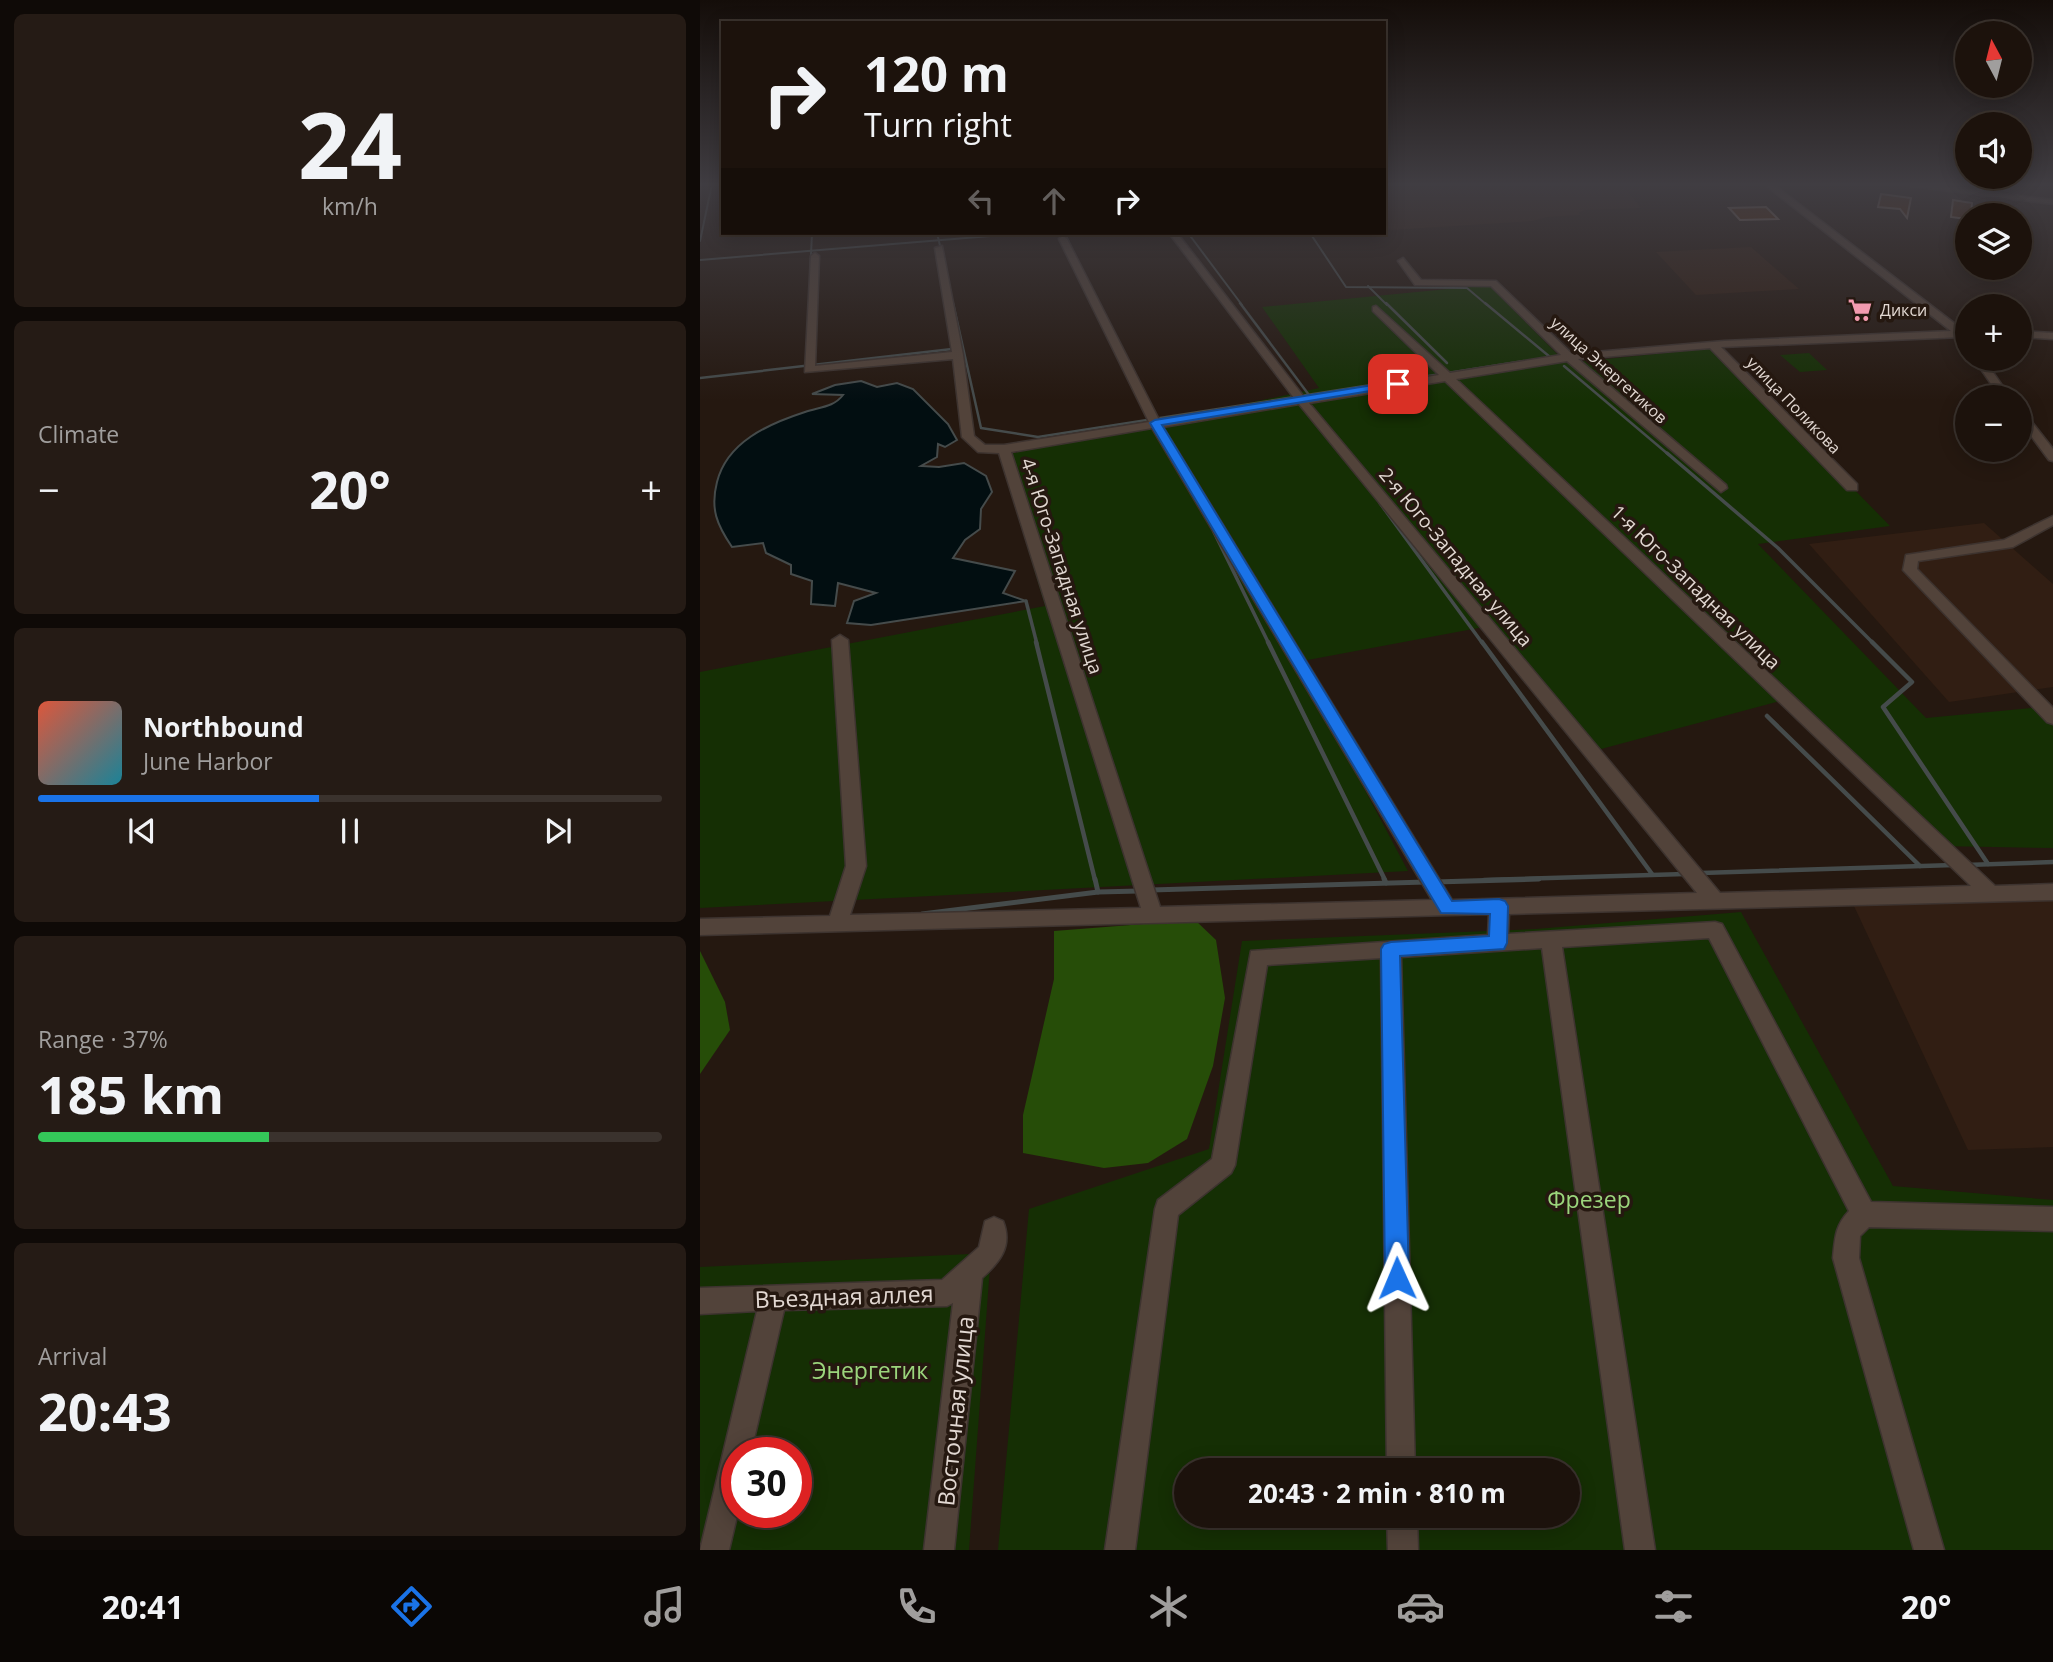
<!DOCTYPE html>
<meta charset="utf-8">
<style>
body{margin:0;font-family:"Open Sans",sans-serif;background:#251b15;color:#f1f3f6;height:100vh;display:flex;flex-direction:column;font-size:26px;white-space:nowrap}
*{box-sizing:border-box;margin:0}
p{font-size:23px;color:#a09e9d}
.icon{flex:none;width:38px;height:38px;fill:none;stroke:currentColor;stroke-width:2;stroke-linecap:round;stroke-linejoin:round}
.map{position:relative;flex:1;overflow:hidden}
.side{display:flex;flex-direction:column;gap:14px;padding:14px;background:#0f0a07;width:700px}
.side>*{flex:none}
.banner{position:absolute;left:21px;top:21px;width:665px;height:214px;border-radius:0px;box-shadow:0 4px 18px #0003,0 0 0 2px #3a322d;background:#1c120c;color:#f1f3f6;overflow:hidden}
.needle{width:46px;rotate:353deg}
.tools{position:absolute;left:1255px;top:21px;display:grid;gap:14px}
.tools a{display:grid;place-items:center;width:77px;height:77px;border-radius:50%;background:#1c120c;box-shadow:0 4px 18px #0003,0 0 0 2px #3a322d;font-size:35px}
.speed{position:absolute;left:21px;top:1437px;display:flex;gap:14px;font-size:35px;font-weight:700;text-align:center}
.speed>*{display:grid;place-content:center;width:91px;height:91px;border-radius:50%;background:#1c120c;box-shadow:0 4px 18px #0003,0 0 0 2px #3a322d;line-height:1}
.speed .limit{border:10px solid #d22;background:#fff;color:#111}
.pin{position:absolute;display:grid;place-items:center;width:60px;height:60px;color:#fff;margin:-30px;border-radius:14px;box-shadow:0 4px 10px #0006}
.me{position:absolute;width:77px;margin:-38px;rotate:359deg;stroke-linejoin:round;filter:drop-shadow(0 0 5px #0008)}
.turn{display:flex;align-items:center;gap:24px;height:147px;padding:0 28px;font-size:32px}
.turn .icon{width:91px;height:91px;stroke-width:2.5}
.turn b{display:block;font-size:49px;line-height:60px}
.lanes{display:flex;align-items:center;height:66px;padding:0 28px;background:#0003;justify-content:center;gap:35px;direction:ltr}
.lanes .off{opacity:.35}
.big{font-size:52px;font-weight:700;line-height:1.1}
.side .widget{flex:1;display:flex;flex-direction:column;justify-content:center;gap:10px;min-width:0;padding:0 24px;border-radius:10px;background:#251b15}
.side .dial{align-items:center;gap:0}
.dial b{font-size:91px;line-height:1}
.song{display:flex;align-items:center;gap:21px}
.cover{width:84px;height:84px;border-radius:10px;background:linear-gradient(135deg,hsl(10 70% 55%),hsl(190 70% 35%))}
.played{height:7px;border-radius:4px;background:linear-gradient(90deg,#1a73e8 45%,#3a322d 45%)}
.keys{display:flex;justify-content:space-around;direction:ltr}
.heat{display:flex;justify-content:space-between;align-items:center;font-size:38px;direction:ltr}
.charge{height:10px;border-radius:5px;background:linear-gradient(90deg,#34c759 37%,#3a322d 0)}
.trip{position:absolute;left:474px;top:1458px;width:406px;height:70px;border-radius:35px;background:#1c120c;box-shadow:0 4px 18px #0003,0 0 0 2px #3a322d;font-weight:700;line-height:70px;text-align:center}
.tabs{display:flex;height:112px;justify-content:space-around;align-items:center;background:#0b0705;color:#a09e9d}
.tabs .icon{width:49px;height:49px}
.tabs .selected{color:#1a73e8}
.tabs b{font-size:32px;color:#f1f3f6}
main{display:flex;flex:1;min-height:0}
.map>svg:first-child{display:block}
</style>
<main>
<section class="side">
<div class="widget dial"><b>24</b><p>km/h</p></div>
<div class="widget"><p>Climate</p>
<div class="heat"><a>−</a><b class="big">20°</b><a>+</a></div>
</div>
<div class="widget">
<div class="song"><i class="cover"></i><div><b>Northbound</b><p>June Harbor</p></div></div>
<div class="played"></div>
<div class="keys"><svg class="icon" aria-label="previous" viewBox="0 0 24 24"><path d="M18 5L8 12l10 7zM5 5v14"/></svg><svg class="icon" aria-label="pause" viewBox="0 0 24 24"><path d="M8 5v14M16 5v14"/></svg><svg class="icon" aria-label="next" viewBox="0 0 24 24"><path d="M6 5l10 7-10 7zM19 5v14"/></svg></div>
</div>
<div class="widget"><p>Range · 37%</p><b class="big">185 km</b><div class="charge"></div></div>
<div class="widget"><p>Arrival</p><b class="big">20:43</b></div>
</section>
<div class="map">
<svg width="1353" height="1550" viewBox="0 0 1353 1550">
<rect width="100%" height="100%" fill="#251810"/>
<!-- built -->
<g fill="#311e13">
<polygon points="684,184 1043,184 1051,190 1014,187 943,190 928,192 941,208 886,210 879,212 880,215 847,217 833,221 691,230 684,226"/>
<polygon points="1051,247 1099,289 996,295 956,252"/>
<polygon points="1284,523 1353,584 1353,687 1249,702 1109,544"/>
<polygon points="1353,900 1353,1147 1268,1150 1154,906"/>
</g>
<!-- green -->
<g fill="#152f04" fill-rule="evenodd">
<polygon points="789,285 866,363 1016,348 1190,526 1058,544 1226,718 1353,706 1353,848 1237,846 1080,701 890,752 789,626 597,662 708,871 0,908 0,672 345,606 300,456 619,388 562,307"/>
<polygon points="1109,353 1127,370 1100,372 1080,355"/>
<path d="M1041 912 1193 1186 1353 1200V1550H298L329 1209 509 1149 542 941 836 929ZM486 1470H868V1516H486Z"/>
<path d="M291 1253 269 1550H0V1267ZM37 1452H96V1512H37Z"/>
</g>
<!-- forest -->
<g fill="#264d08">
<polygon points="495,920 516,940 525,998 513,1066 487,1139 448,1163 404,1168 323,1153 323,1115 354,979 354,931"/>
<polygon points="0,951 25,1002 30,1030 0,1074"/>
</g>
<!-- water -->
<path fill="#020e11" stroke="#454b4b" stroke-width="2" d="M161 381 177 387 197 383 213 389 248 424 257 440 245 447 238 444 237 457 221 466 239 467 264 463 286 476 292 492 281 509 280 529 265 540 253 558 315 571 303 593 326 601 171 625 147 623 154 601 176 593 138 583 135 606 111 604 112 581 91 574V565L66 553 63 543 32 547C17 525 10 509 17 482 27 442 68 424 105 412 120 407 134 407 143 395L112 394 135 385Z"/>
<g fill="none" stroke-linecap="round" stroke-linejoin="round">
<!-- stream-far4 -->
<g stroke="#454b4b" stroke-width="2">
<polyline points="237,233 241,250"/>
<polyline points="364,233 369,242"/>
<polyline points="488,233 542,305"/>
<polyline points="610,233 646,287 767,288 787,305"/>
<polyline points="0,241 12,184"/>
<polyline points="0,260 326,233"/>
<polyline points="110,276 112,233"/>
<polyline points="668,286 687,305"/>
</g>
<!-- stream-far3 -->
<g stroke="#454b4b" stroke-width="2.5">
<polyline points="253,303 281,428 338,437 824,361"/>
<polyline points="540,303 609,395"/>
<polyline points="686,303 747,363"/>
<polyline points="785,303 850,357 846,358"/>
<polyline points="864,366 969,455"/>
<polyline points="0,378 252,349"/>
</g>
<!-- stream-far2 -->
<g stroke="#454b4b" stroke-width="3.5">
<polyline points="967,453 1078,548 1174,644"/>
<polyline points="680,503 783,644"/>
<polyline points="514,532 569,644"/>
<polyline points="326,601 337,644"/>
</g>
<!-- stream-far1 -->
<g stroke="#454b4b" stroke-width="4.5">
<polyline points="336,642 395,880"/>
<polyline points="568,642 685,880"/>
<polyline points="782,642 952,874"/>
<polyline points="1172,642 1212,682 1183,707 1288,864"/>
<polyline points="1067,716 1220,866"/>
<polyline points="1266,865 1353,862"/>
<polyline points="1001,873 1254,865"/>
<polyline points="784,880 985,874"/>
</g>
<!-- stream -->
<g stroke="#454b4b" stroke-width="5">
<polyline points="395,879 398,892"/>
<polyline points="684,879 686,883"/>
<polyline points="735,882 839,879"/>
<polyline points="451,890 726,882"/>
<polyline points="222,914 398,892 439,891"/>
</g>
</g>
<!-- building -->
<g fill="#552503" stroke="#87756b" stroke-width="2">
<polygon points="1181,194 1211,198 1207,218 1200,209 1178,207"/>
<polygon points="1253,200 1272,203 1271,215 1267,215 1267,219 1251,217"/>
<polygon points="1066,207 1078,219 1040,220 1029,208"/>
</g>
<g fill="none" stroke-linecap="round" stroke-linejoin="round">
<!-- minor casing -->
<g stroke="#3d332f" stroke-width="3">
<g id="minor">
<path d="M1064 184H1073L1263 330H1267V336L1262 337 1021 347 1157 484V490H1147L1010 348 878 359 1026 485 1027 488 1021 492 867 361 756 379 1295 886 1353 884V900L809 914 808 934 1015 922 1022 924 1171 1202 1353 1207V1231L1169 1227 1160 1236 1159 1258 1244 1550H1214L1133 1258C1135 1238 1135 1226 1149 1211L1009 938 862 947 955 1550H925L842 948 701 957 715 1470H687L681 958 567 965 535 1165 531 1173 478 1215 435 1550H405L455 1209 458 1200 512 1159 551 951 788 935 789 914 0 935V919L130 916 146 866 132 640 140 635 148 640 166 866 150 915 441 908 299 453 278 452 262 437 253 359 105 372 111 256 115 253 119 256 115 366 252 352 235 248 242 246 263 355 274 436 285 445H304L449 422 359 239 363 236 367 239 459 420 594 398 469 233H477L604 397 739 375 673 311V307L676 306 750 373 861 355 791 286 715 285 698 261 703 258 721 280 796 281 872 354 1024 341 1251 331ZM745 381 1271 886 1020 893 609 403ZM599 404 997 893 752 900 463 427ZM452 428 732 900 460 907 311 452Z"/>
<polygon points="1195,184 1223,184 1353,200 1353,204"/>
<polygon points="1320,331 1353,333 1353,339 1320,337"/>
<polygon points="1274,359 1284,359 1310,397 1300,397"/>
<polygon points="1320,411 1324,412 1353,449 1353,461 1349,460 1320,421"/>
<polygon points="1353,516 1353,525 1313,547 1218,561 1217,569 1353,708 1353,724 1347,722 1203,570 1206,555 1304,540"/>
<path d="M294 1217 303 1221C313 1246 300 1262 282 1278L254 1550H224L253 1303 247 1306 84 1310 51 1452H37L38 1512 29 1550H0L57 1311 0 1314V1288L242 1280 279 1247 285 1221Z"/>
<polygon points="687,1516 717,1516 718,1550 688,1550"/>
</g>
</g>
<!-- minor -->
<use href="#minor" fill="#52433a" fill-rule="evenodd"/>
</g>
<!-- sky -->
<linearGradient id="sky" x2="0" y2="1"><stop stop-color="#140d09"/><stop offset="0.46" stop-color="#403d42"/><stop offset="1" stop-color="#403d42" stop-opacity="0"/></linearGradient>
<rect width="1353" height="401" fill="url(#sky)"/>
<!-- route -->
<polygon fill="#1a73e8" stroke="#114b97" stroke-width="2" points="698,381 703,384 701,386 462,425 752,901 799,899 805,901 808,906 807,943 804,949 700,956 709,1278 706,1287 697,1290 689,1287 685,1278 681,949 684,944 691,942 789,936 790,914 741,913 450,423 455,420"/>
<!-- icons -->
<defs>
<g id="supermarket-bare" transform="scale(1.89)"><path d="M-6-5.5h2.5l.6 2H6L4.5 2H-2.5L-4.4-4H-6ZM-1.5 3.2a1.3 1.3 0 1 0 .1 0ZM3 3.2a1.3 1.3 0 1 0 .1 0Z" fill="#f29aaf" stroke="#251810" stroke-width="2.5" paint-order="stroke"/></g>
</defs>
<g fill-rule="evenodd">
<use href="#supermarket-bare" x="1160" y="310"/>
</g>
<g text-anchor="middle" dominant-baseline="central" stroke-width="7" stroke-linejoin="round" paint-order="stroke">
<!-- far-poi labels -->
<g font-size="16" fill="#e2d8d2" stroke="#251810" text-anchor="start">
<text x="1180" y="310">Дикси</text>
</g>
<!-- far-street labels -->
<g font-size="16" fill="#e2d8d2" stroke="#251810">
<text transform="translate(909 370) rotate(42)">улица Энергетиков</text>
<text transform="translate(1094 405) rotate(46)">улица Поликова</text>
</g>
<!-- street labels -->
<g font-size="19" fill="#e2d8d2" stroke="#251810">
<text transform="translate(756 557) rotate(50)">2-я Юго-Западная улица</text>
<text transform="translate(362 566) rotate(72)">4-я Юго-Западная улица</text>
<text transform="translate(996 587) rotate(44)">1-я Юго-Западная улица</text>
</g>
<!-- near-park labels -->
<g font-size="23" fill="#9bd57c" stroke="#251810">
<text x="889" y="1199">Фрезер</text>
<text x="170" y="1370">Энергетик</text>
</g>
<!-- near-street labels -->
<g font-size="23" fill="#e2d8d2" stroke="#251810">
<text transform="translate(144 1296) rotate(-2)">Въездная аллея</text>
<text transform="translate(255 1411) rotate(-84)">Восточная улица</text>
</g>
</g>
</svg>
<div class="tools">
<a><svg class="needle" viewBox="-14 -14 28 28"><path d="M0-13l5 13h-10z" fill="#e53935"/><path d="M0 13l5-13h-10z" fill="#a09e9d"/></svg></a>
<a><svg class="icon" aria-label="sound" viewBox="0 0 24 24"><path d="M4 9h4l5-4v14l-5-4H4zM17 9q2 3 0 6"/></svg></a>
<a><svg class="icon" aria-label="layers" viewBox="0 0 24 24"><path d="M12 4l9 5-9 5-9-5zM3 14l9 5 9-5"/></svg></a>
<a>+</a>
<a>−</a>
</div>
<div class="speed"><div class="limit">30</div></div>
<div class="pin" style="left:698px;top:384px;background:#d93025"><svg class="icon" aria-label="arrive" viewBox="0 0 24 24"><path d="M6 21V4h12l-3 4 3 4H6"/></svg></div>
<svg class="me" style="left:697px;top:1278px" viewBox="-20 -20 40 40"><path d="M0-17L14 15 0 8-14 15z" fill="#1a73e8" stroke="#fff" stroke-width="4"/></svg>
<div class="trip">20:43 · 2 min · 810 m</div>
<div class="banner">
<div class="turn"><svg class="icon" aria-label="right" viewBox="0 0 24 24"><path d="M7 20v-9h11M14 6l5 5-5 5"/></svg><div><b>120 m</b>Turn right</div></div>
<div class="lanes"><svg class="icon off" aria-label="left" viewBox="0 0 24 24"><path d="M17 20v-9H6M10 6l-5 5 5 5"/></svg><svg class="icon off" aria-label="ahead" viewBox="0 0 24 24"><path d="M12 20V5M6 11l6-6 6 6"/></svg><svg class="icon" aria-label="right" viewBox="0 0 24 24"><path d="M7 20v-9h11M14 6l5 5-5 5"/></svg></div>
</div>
</div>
</main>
<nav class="tabs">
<b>20:41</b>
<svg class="icon selected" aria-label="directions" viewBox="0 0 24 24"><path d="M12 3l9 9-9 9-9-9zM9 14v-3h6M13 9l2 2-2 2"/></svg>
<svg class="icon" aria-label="music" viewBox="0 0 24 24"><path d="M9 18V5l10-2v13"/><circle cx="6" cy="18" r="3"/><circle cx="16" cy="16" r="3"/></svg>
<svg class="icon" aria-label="phone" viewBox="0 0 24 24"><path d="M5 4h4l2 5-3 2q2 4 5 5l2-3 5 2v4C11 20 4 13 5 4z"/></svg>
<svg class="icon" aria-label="climate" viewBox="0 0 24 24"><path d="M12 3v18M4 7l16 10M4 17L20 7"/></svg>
<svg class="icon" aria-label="car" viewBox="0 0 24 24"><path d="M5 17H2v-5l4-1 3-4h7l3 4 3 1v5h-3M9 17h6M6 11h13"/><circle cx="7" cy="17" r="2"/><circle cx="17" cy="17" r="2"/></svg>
<svg class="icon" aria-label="filters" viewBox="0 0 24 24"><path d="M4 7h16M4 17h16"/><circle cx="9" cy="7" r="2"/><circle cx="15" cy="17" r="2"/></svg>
<b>20°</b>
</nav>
